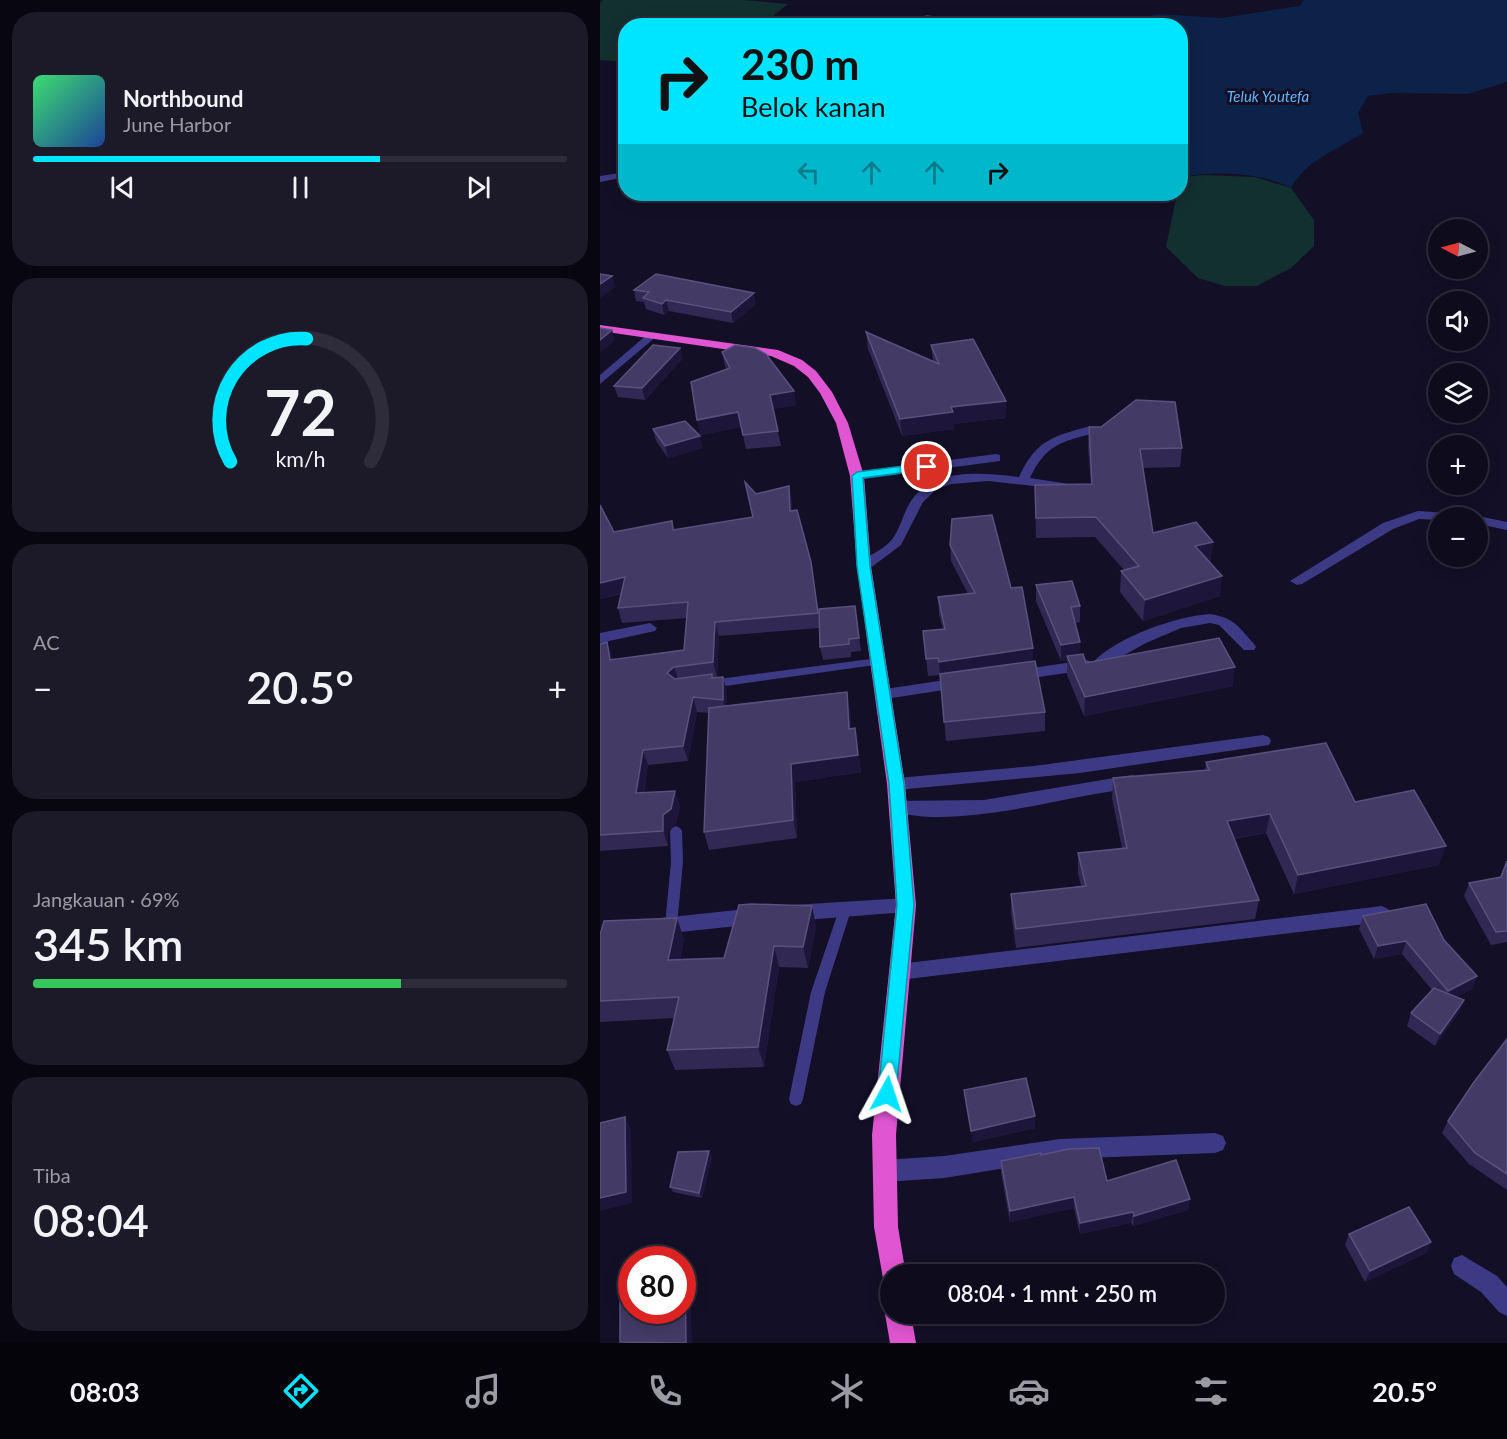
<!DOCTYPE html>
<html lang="id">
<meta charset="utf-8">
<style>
body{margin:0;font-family:Lato,sans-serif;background:#1c1929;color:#f1f3f6;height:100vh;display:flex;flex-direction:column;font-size:22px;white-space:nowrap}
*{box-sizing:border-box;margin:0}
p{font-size:20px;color:#9b9ba3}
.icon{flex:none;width:33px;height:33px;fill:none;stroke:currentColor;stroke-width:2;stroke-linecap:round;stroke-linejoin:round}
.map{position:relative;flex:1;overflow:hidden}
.details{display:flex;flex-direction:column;gap:12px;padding:12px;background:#08060f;width:600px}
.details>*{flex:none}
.hud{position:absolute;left:18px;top:18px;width:570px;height:183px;border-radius:24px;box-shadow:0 3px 15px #0003,0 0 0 2px #2e2b3b;background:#00e5ff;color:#111;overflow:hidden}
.needle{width:39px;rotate:276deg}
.fabs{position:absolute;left:828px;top:219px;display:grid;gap:12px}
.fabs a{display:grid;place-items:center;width:60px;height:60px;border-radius:50%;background:#0e0b1c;box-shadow:0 3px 15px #0003,0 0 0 2px #2e2b3b;font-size:30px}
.speed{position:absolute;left:18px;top:1246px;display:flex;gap:12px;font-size:30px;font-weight:700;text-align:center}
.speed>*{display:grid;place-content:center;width:78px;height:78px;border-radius:50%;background:#0e0b1c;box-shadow:0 3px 15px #0003,0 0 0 2px #2e2b3b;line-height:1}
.speed .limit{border:9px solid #d22;background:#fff;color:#111}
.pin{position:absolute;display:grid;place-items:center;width:51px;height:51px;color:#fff;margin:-26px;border:3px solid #fff;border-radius:50%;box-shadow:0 2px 6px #0007}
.me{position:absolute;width:66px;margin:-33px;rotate:5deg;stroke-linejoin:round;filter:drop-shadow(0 0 4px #0008)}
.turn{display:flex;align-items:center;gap:21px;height:126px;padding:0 24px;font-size:27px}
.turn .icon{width:78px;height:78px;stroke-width:2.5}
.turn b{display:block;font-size:42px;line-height:51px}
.lanes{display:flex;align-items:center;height:57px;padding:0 24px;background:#0003;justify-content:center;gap:30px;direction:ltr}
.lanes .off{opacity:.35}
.big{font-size:45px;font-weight:600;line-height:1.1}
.details .widget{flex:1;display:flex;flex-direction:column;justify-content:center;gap:9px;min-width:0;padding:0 21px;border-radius:24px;background:#1c1929}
.details .dial{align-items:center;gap:0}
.dial svg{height:156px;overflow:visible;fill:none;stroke:#2e2b3b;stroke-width:7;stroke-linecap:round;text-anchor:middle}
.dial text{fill:#f1f3f6;stroke:none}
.song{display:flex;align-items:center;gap:18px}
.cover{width:72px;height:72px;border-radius:9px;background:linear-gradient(135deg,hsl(140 70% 55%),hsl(220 70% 35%))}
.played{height:6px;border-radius:3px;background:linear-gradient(90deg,#00e5ff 65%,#2e2b3b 65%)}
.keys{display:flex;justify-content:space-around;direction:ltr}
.heat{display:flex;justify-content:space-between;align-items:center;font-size:33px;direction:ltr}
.charge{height:9px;border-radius:4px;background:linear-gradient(90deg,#34c759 69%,#2e2b3b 0)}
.trip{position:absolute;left:280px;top:1264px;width:345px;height:60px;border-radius:30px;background:#0e0b1c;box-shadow:0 3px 15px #0003,0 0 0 2px #2e2b3b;font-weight:600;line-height:60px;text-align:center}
.menu{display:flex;height:96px;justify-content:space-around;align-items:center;background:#06040b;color:#9b9ba3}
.menu .icon{width:42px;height:42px}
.menu .current{color:#00e5ff}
.menu b{font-size:27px;color:#f1f3f6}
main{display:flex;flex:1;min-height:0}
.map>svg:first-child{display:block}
</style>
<main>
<section class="details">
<div class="widget">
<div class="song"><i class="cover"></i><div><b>Northbound</b><p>June Harbor</p></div></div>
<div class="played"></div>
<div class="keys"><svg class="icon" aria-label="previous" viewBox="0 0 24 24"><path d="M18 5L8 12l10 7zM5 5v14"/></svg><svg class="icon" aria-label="pause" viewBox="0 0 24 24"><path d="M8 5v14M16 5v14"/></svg><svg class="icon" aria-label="next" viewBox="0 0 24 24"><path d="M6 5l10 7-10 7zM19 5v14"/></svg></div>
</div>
<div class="widget dial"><svg viewBox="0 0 100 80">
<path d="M14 69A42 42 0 1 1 86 69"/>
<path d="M14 69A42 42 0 0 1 53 6" stroke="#00e5ff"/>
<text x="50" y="56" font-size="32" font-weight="700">72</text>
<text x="50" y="72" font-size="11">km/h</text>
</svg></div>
<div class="widget"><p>AC</p>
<div class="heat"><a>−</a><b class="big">20.5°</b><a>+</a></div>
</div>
<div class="widget"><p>Jangkauan · 69%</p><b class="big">345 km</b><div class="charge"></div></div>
<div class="widget"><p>Tiba</p><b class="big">08:04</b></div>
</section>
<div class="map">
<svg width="907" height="1343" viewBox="0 0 907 1343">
<rect width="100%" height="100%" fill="#130f26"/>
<!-- green -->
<g fill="#12302f">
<polygon points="3,0 143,0 188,4 162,25 26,26 25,62 0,60 0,2"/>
<polygon points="604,175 655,177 691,188 714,220 714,246 691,268 657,286 625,286 598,278 566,247 576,198 574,194 580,194 581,177"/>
</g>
<!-- water -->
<path fill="#0c2248" d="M704 0H907V82L868 94 791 93 768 96 758 113 763 133C737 150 706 160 691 188 660 172 614 171 581 177L580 26 512 25 558 14 622 18 699 6Z"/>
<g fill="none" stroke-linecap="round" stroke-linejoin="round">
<!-- service -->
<g fill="#3d3a85" fill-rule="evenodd">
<polygon points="278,658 282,660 283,662 282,664 111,688 106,684 111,680"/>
<polygon points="76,826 80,828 82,831 83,862 77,925 76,929 71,930 66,929 65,925 71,862 70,831 72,828"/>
<polygon points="246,902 250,903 252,907 225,992 203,1099 201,1104 196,1106 191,1104 189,1099 211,992 240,907 242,903"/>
</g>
<!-- minor -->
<g fill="#3d3a85" fill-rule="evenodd">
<polygon points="327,15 332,16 316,21 324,26 315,26 307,21"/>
<polygon points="26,172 26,177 0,182 0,176"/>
<polygon points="49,333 58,335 0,384 0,375"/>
<path d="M491 426 495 427V433C461 442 446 444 430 478L469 484V490L388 481 351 484 337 489 323 502 301 545 269 569 264 570 257 566C267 554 284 551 293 538 302 525 304 509 314 497 337 467 386 473 419 477 436 440 453 436 491 426Z"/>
<polygon points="396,454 400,455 400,461 257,480 251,476 257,472"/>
<polygon points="818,511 862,514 868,518 838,518 838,520 819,519 793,529 702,584 697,585 690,581 783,523"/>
<polygon points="878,516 907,522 907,530 878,524 878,518 873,518"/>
<path d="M610 614C634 618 638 626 654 644L656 647 654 650H644L619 625 610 623 581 628 546 643 499 669 493 667 487 670 418 680 410 675 418 670 487 660 493 662C519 636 574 617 610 614Z"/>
<polygon points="50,623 57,628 55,631 0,643 0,633"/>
<polygon points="359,678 367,683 364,687 285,699 277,694 285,689"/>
<polygon points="663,735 669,737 671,741 669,745 480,773 296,790 290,788 288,784 290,780 296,778 434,766"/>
<path d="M532 775 538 777 540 781 538 785C519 791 499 793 479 797 427 807 343 827 292 811L290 806 292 801 384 800Z"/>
<polygon points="306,898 312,900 315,905 312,910 306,912 192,921 186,918 183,913 186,908 192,905"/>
<polygon points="782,906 788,909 791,914 788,919 782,922 299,980 292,978 290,972 292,966 299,964"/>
<polygon points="156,908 162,911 165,916 162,921 156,924 61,934 55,931 52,926 55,921 61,918"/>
<polygon points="615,1133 623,1136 626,1143 623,1150 615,1153 460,1159 344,1178 285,1182 277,1179 274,1171 277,1163 285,1160 344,1156 460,1139"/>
<polygon points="862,1255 897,1276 907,1287 907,1316 899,1312 881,1292 854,1274 851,1266 854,1258"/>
</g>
<!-- trunk -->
<g fill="#e055d1" fill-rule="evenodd">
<polygon points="0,325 178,350 202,360 216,371 232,392 248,423 264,476 271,566 305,784 316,905 296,1135 298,1227 306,1275 291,1275 291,1287 284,1284 274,1227 272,1135 296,905 287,784 257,566 250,476 236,423 220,393 208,377 194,366 171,356 0,331"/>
<polygon points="291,1304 291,1314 311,1314 316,1343 290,1343 285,1314"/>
</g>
</g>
<!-- wall -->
<g fill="#312854">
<polygon points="34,290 156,304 133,323 69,311 64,315 46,309 44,302 36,301"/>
<polygon points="266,332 333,362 331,345 406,401 406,418 353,424 354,429 302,436 268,349"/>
<polygon points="80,348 82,359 45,400 18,397 14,386"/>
<polygon points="122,352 196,405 173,409 181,446 146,449 141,427 100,435 127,370 125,366"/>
<polygon points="489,427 582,448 580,467 543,468 553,533 613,542 610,562 620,596 543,621 520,592 521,571 524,570 495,537 436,538 435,485 491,484 488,447"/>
<polygon points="53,429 103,448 68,458 56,441"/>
<polygon points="156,494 192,501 192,510 213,577 220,620 255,606 261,651 251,652 251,657 223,660 220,647 220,628 119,636 117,677 113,677 113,678 123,677 127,692 127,706 250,709 251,729 255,728 261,772 195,782 197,838 109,850 104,832 109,713 97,712 88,761 48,765 44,793 80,806 76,824 68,830 68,846 0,851 0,644 7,642 13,660 84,650 87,618 22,623 18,608 21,594 0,599 0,505 14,532 72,521 74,530 152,517"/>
<polygon points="350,545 411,588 433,648 433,661 445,712 445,731 346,741 340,675 328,676 323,631 343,629 339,614 338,597 368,594 351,561"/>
<polygon points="436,585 480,606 480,622 475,623 480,642 479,654 486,663 633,686 484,716 467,675 467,660 461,661 436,601"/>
<polygon points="606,762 755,802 839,865 694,894 666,833 634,839 659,900 655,919 416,948 411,913 411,894 481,886 478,873 478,853 522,848 512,798 513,778 605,770"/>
<polygon points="907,861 907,942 891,945 864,896 869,883 900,877"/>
<polygon points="212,906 216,927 208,968 179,967 164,1067 75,1070 67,1050 74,1018 0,1022 0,935 84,939 80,959 124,958"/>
<polygon points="763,916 844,940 877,976 872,989 856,997 864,1000 859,1012 835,1046 807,1026 811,1013 832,990 802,954 774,959 759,929"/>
<polygon points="907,1039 907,1190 869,1164 842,1133 848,1121"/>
<polygon points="364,1090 435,1116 435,1128 373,1142"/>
<polygon points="441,1155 507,1181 590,1199 588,1210 533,1226 531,1223 480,1234 474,1208 410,1222 401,1173 401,1161"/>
<polygon points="112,1157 102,1198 73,1192 70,1187"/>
<polygon points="749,1234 831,1242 826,1253 765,1282 745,1245"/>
</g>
<!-- shaded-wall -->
<g fill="#1d163a">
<polygon points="12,276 16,287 0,298 0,284"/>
<polygon points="154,293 156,304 133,323 131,312"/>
<polygon points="66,300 69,311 64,315 62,304"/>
<polygon points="12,330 15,340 0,353 0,340"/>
<polygon points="80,348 82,359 45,400 42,388"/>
<polygon points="194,391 196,405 173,409 170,395"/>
<polygon points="406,401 406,418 353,424 354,429 302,436 300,419 351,407"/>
<polygon points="138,412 141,427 100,435 97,420"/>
<polygon points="100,436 103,448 68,458 65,446"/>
<polygon points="189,486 192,501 192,525 190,511"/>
<polygon points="613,542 610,562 593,567 595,546"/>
<polygon points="622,576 620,596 543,621 545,600"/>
<polygon points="25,577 29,591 0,599 0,583"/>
<polygon points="115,622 119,636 117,677 113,662"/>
<polygon points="7,642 12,657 15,675 10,660"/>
<polygon points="480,642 479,658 467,656 467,660 461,661 461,645"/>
<polygon points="433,648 433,665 340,679 339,662"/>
<polygon points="74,667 79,682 67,673"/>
<polygon points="635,667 633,686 484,716 485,697"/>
<polygon points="123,677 127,692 127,715 123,700"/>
<polygon points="247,692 250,709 252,746 249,729"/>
<polygon points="93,697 97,712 88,761 83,746"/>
<polygon points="255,728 261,772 195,782 197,838 193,820 191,764"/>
<polygon points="43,750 48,765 41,808 36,793"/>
<polygon points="75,791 80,806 76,824 68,830 68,846 63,831 63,815"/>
<polygon points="670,814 666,833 624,840 627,821"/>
<polygon points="846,846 839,865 694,894 698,875"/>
<polygon points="212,906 216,927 208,968 203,947"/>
<polygon points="77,918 84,939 76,981 68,960"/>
<polygon points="806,941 802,954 774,959 778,946"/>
<polygon points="174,946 179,967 164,1067 158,1047"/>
<polygon points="877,976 872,989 843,1003 848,991"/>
<polygon points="864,1000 859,1012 835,1046 840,1034"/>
<polygon points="435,1116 435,1128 373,1142 371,1131"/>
<polygon points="25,1117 31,1129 32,1203 0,1211 0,1198"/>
<polygon points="109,1151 112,1157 102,1198 99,1193"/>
<polygon points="474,1197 474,1208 410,1222 410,1211"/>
<polygon points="590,1199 588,1210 533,1226 534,1216"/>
<polygon points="533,1212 531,1223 480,1234 480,1223"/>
<polygon points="831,1242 826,1253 765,1282 770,1271"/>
<polygon points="85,1260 90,1270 92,1343 86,1343"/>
</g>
<!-- building -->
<g fill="#433a66" stroke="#5a527e" stroke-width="1.5">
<polygon points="0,274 12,276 0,284"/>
<polygon points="56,274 154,293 131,312 66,300 62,304 43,298 49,292 34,290"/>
<polygon points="0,328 12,330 0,340"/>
<polygon points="266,332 339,364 331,345 373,339 406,401 351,407 353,412 300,419"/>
<polygon points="53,345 80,348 42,388 14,386"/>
<polygon points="135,345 155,348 166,354 194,391 170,395 178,431 143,435 138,412 97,420 91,382 130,368 122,352"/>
<polygon points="536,400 575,402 582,448 540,449 553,533 596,522 613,542 595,546 622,576 545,600 521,571 539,566 496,517 436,518 435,485 492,484 489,427 501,427"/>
<polygon points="85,421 100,436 65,446 53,429"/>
<polygon points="145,482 156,494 189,486 190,511 197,510 211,562 218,613 115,622 113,662 74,667 67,673 75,679 112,674 112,678 123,677 123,700 93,697 83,746 43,750 36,793 75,791 71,809 63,815 63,831 0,835 0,644 7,642 10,660 84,650 88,602 18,608 25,577 0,583 0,505 14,532 72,521 73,530 153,517"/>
<polygon points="392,515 411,588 422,587 433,648 339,662 338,658 326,659 323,631 345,629 338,597 375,593 350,545 352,519"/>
<polygon points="472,581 480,606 471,607 480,642 461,645 436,585"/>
<polygon points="255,606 259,638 249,639 249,644 220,647 219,609"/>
<polygon points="619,638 635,667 485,697 467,656 483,654 486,663"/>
<polygon points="435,661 445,712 344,722 340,674"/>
<polygon points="247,692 249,729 255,728 258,755 191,764 193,820 104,832 109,708"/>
<polygon points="726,743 755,802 814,790 846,846 698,875 670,814 627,821 659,900 416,929 411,894 486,886 478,853 527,848 513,778 609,770 606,762"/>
<polygon points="907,861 907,931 896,932 869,883 901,877"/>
<polygon points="152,904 212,906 203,947 174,946 158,1047 67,1050 79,997 0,1001 0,935 4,921 77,918 68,960 124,958 139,905"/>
<polygon points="826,904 844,940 877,976 848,991 806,941 778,946 763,916"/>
<polygon points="834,988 864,1000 840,1034 811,1013"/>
<polygon points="907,1039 907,1174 875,1153 848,1121 874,1082"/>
<polygon points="426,1078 435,1116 371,1131 364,1090"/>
<polygon points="25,1117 26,1192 0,1198 0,1123"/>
<polygon points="499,1148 507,1181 576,1160 590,1199 534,1216 533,1212 480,1223 474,1197 410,1211 401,1161 441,1153 441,1155 469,1149"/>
<polygon points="109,1151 99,1193 70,1187 78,1152"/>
<polygon points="809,1207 831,1242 770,1271 749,1234"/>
<polygon points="82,1260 85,1260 86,1343 20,1342 20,1272 32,1269 32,1311 82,1311"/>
</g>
<!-- route -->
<polygon fill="#00e5ff" stroke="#0095a6" stroke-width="1.5" points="327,463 331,464 331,469 263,478 270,566 304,784 314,905 296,1094 294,1100 287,1103 280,1100 278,1094 297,905 289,784 257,566 252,476 257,472"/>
<g text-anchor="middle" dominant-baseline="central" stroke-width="6" stroke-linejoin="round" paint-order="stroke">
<!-- far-water labels -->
<g font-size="15" font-style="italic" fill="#62b6ff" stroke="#130f26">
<text x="668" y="96">Teluk Youtefa</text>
</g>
</g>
</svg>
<div class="fabs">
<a><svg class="needle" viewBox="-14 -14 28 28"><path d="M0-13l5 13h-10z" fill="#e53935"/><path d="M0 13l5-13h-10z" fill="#9b9ba3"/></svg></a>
<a><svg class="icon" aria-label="sound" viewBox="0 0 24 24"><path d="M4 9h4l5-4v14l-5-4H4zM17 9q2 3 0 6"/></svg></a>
<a><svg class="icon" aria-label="layers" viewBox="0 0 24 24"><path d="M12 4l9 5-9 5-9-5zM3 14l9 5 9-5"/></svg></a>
<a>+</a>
<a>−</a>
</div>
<div class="speed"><div class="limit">80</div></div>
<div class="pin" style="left:327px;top:467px;background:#d93025"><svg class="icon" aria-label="arrive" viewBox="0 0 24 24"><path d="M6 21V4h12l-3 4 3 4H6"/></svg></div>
<svg class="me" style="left:287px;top:1094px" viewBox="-20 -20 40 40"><path d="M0-17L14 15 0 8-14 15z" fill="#00e5ff" stroke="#fff" stroke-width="4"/></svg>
<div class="trip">08:04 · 1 mnt · 250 m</div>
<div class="hud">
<div class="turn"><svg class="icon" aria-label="right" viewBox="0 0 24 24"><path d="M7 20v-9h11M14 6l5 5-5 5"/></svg><div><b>230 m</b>Belok kanan</div></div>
<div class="lanes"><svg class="icon off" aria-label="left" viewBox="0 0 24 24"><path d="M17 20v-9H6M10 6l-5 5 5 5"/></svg><svg class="icon off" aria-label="ahead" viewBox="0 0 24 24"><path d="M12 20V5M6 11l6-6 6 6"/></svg><svg class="icon off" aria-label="ahead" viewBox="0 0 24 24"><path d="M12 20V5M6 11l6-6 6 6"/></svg><svg class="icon" aria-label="right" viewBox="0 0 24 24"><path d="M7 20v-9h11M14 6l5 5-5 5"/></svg></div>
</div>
</div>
</main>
<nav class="menu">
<b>08:03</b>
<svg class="icon current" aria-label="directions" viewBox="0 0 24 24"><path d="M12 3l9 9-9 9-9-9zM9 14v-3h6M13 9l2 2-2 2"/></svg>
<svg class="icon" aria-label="music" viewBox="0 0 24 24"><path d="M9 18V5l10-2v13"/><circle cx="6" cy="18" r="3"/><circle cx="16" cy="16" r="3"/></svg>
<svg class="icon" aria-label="phone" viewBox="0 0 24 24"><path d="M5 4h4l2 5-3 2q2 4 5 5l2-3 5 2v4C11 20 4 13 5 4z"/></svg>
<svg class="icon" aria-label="climate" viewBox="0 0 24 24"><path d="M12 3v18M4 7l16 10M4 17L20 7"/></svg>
<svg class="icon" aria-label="car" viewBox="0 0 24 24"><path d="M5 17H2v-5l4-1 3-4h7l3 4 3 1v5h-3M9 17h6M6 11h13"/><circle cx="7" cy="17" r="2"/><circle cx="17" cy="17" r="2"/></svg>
<svg class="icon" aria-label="filters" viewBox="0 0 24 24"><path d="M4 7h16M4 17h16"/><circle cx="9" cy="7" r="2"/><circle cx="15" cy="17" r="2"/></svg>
<b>20.5°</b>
</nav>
